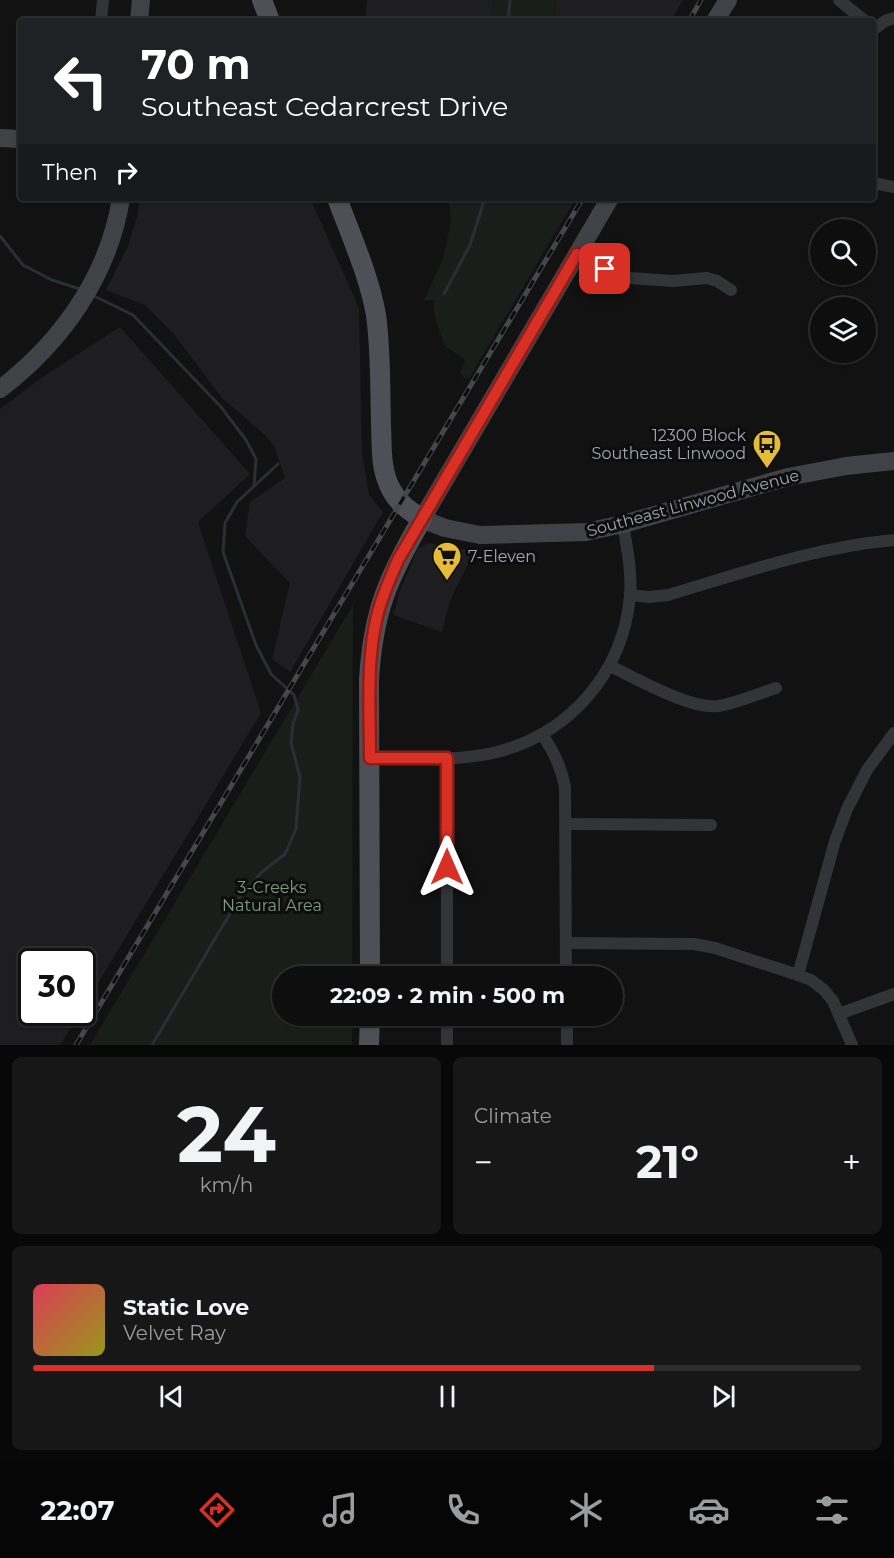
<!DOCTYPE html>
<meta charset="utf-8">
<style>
body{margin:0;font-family:Montserrat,sans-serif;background:#171717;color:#f1f3f6;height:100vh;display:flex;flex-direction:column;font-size:22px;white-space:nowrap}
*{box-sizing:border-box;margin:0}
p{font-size:20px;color:#9b9c9e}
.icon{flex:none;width:33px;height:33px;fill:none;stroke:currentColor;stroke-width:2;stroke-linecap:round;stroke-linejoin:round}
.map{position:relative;height:1045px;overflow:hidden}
.details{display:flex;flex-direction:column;gap:12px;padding:12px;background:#080808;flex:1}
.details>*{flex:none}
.guide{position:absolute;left:18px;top:18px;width:858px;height:183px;border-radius:6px;box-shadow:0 2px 4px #0004,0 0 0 2px #2e2e2e;background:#202124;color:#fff;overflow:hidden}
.tools{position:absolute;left:810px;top:219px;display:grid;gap:12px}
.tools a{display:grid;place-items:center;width:66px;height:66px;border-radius:50%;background:#0e0e0e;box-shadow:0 2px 4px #0004,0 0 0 2px #2e2e2e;font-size:30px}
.speed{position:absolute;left:18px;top:948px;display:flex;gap:12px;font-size:30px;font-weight:700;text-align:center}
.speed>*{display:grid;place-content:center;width:78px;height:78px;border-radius:50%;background:#0e0e0e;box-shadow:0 2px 4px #0004,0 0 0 2px #2e2e2e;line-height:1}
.speed .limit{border:3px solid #111;border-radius:9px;background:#fff;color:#111}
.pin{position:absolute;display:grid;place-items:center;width:51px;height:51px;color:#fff;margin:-26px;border-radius:12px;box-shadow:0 3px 9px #0006}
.me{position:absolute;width:66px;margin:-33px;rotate:0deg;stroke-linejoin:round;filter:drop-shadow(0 0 4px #0008)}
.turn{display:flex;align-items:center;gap:21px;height:126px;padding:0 24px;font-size:27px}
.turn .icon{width:78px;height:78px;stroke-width:2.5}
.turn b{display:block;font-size:42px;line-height:51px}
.then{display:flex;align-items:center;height:57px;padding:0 24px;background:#0003;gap:12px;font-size:22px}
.big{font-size:45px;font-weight:700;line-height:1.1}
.details .tile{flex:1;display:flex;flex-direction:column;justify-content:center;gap:9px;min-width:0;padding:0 21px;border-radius:9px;background:#171717}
.details .dial{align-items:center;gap:0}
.dial b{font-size:78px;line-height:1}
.song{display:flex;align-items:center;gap:18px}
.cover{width:72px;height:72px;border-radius:9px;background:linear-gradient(135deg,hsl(350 70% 55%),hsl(60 70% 35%))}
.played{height:6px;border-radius:3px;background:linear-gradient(90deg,#d93025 75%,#2e2e2e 75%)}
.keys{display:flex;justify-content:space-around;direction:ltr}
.heat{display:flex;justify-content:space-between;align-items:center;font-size:33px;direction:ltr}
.details .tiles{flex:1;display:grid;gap:12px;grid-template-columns:1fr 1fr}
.tile:last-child{grid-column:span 2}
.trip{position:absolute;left:272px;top:966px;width:351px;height:60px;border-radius:30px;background:#0e0e0e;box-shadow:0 2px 4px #0004,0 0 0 2px #2e2e2e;font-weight:700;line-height:60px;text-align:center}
.tab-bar{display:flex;height:96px;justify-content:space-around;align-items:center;background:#060606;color:#9b9c9e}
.tab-bar .icon{width:42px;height:42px}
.tab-bar .active{color:#d93025}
.tab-bar b{font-size:27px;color:#f1f3f6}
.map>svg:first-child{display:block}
</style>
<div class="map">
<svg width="894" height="1045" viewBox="0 0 894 1045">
<rect width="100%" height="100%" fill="#121213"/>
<!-- built -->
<g fill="#1e1e20">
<polygon points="367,0 493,0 491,21 365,21"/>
<polygon points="556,0 683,0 671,21 555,21"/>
<polygon points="140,198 310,198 359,308 362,453 369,495 383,512 290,672 272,659 290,583 245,536 250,502 285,478 274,446 265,435 222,398 173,333 145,305 106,290 128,246 137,217"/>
<polygon points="120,327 250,474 198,522 261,713 83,1008 82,962 32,962 32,1012 80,1013 60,1045 0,1045 0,409 44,376"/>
<polygon points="429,543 474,551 450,601 442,632 393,615 400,591 418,548"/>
</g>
<!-- green -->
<g fill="#191e1a">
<polygon points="493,0 556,0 555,21 491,21"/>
<polygon points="449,198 576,198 469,378 465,379 460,373 465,360 444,345 434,313 434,300 424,300 443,259 451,222"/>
<polygon points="353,605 352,976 282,976 282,1016 352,1016 352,1045 90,1045"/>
</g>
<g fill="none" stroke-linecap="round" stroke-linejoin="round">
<!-- stream -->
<g stroke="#292f36" stroke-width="3">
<polyline points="508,21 510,0"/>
<polyline points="0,236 23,265 52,280 80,289"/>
<polyline points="444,294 470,245 485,198"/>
<polyline points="92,295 133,315 221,407 246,440 256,459 254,486"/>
<polyline points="152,1045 241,895 262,872 285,854 296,829 300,777 291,743 293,724 298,710 294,695 271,674 256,645 223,552 225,523 237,502 278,464"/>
</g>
<!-- street -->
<g stroke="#333438" stroke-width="12">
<polyline points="839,0 865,21"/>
<polyline points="101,21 103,0"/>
<polyline points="873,30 885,21 894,18"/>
<polyline points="873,183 894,187"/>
<polyline points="577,254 616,274 630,278 673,281 707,278 717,281 731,290"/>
<path d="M630 595 649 597 668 595C742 573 816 547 894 540"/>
<path d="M610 666C636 678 691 710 718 706 737 703 757 694 776 688"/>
<path d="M542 734C553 751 561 766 565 787L566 976"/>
<path d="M370 758C411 758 456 762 497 752 571 733 623 672 630 596 632 572 627 548 623 524"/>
<polyline points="447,758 447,976"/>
<polyline points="567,824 711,825"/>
<polyline points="566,943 694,944 715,948 798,975 811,980 824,990 833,1001 852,1045"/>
<polyline points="798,975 835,841 847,809 867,770 894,733"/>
<polyline points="839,1014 894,994"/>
<polyline points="447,1016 447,1045"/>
<polyline points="567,1016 567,1045"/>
</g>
<!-- secondary -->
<g stroke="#414248" stroke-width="18">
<polyline points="139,21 141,0"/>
<polyline points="715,21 728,0"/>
<polyline points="0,138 21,139"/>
<polyline points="610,198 422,519 445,528 480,535 586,532 623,524 788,477 846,466 894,461"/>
<path d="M0 389C62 342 109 275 121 198"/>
</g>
<!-- primary -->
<g stroke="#4f5057" stroke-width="20">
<polyline points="262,0 270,21"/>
<path d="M337 198C351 236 369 275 376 315 381 351 380 388 381 424 382 447 380 471 392 491 399 504 410 511 422 519 388 578 373 611 369 680L370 976"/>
<polyline points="369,1045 370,1016"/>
</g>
<!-- rail casing -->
<g stroke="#46474d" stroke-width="5">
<g id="rail">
<polyline points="689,21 701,0"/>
<polyline points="76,1045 583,198"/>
</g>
</g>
<!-- rail -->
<use href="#rail" stroke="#0d0d0e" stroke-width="3" stroke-dasharray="9" stroke-linecap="butt"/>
</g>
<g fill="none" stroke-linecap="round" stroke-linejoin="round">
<!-- route casing -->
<g stroke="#8d1f18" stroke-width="15">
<path id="route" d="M447 867V758H370C370 711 366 662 377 616 382 596 390 578 398 560L577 254 605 269"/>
</g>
<!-- route -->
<use href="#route" stroke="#d93025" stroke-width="10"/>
</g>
<!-- icons -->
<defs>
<g id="bus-pin" transform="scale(1.5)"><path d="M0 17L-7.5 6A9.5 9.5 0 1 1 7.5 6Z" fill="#e5bb38" stroke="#0d0d0e"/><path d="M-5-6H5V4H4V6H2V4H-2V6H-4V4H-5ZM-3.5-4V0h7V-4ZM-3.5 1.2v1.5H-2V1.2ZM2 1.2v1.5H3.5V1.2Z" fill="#111"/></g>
<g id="supermarket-pin" transform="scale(1.5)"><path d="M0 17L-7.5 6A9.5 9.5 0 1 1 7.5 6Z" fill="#e5bb38" stroke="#0d0d0e"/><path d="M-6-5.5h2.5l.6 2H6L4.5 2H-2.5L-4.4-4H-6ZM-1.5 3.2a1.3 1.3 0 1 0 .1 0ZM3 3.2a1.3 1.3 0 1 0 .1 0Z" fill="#111"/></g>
</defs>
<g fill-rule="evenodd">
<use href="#bus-pin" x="767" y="444"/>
<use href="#supermarket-pin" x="447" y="556"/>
</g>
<g text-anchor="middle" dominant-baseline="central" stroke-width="6" stroke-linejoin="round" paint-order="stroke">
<!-- poi labels -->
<g font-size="16" fill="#a4a8b3" stroke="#0d0d0e" text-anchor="end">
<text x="746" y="435">12300 Block<tspan x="746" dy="18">Southeast Linwood</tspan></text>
<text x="468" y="556" text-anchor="start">7-Eleven</text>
</g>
<!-- street labels -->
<g font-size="16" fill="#a4a8b3" stroke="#0d0d0e">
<text transform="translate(693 503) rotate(-15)">Southeast Linwood Avenue</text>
</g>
<!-- park labels -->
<g font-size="16" fill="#7c9d81" stroke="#0d0d0e">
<text x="272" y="887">3-Creeks<tspan x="272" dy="18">Natural Area</tspan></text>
</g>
</g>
</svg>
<div class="tools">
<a><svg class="icon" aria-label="search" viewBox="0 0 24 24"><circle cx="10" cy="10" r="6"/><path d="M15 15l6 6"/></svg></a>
<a><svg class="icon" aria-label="layers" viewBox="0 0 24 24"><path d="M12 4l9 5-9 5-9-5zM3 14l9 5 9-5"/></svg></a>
</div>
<div class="speed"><div class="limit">30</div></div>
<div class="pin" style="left:605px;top:269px;background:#d93025"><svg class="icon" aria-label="arrive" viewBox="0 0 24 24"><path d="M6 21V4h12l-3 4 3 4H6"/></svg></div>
<svg class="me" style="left:447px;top:867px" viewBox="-20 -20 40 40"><path d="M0-17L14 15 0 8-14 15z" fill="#d93025" stroke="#fff" stroke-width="4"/></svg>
<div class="trip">22:09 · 2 min · 500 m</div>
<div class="guide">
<div class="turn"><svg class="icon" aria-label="left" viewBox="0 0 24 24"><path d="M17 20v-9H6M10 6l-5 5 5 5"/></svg><div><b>70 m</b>Southeast Cedarcrest Drive</div></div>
<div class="then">Then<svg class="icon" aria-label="right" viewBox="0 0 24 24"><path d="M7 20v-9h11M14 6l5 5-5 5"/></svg></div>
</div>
</div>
<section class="details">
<div class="tiles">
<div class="tile dial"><b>24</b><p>km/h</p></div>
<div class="tile"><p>Climate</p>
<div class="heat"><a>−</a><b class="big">21°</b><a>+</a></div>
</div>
<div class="tile">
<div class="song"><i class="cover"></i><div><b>Static Love</b><p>Velvet Ray</p></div></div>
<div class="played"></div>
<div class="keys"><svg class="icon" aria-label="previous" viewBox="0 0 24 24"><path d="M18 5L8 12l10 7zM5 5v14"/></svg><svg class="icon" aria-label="pause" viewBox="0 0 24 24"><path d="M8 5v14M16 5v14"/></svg><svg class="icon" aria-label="next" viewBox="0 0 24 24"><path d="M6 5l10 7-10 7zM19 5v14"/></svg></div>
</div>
</div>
</section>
<nav class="tab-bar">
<b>22:07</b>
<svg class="icon active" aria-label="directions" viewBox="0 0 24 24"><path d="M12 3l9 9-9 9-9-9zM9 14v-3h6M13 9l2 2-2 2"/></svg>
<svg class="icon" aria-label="music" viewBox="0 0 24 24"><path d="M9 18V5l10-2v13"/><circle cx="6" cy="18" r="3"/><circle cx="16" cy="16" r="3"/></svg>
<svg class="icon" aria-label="phone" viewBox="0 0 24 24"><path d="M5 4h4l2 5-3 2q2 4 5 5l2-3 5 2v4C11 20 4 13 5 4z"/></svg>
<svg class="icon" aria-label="climate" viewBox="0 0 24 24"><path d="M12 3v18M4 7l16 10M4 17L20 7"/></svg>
<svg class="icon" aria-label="car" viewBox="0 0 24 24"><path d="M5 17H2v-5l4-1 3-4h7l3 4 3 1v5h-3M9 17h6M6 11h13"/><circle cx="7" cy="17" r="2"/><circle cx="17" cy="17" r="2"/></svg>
<svg class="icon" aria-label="filters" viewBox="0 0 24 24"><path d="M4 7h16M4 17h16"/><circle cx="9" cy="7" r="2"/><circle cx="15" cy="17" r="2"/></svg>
</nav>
